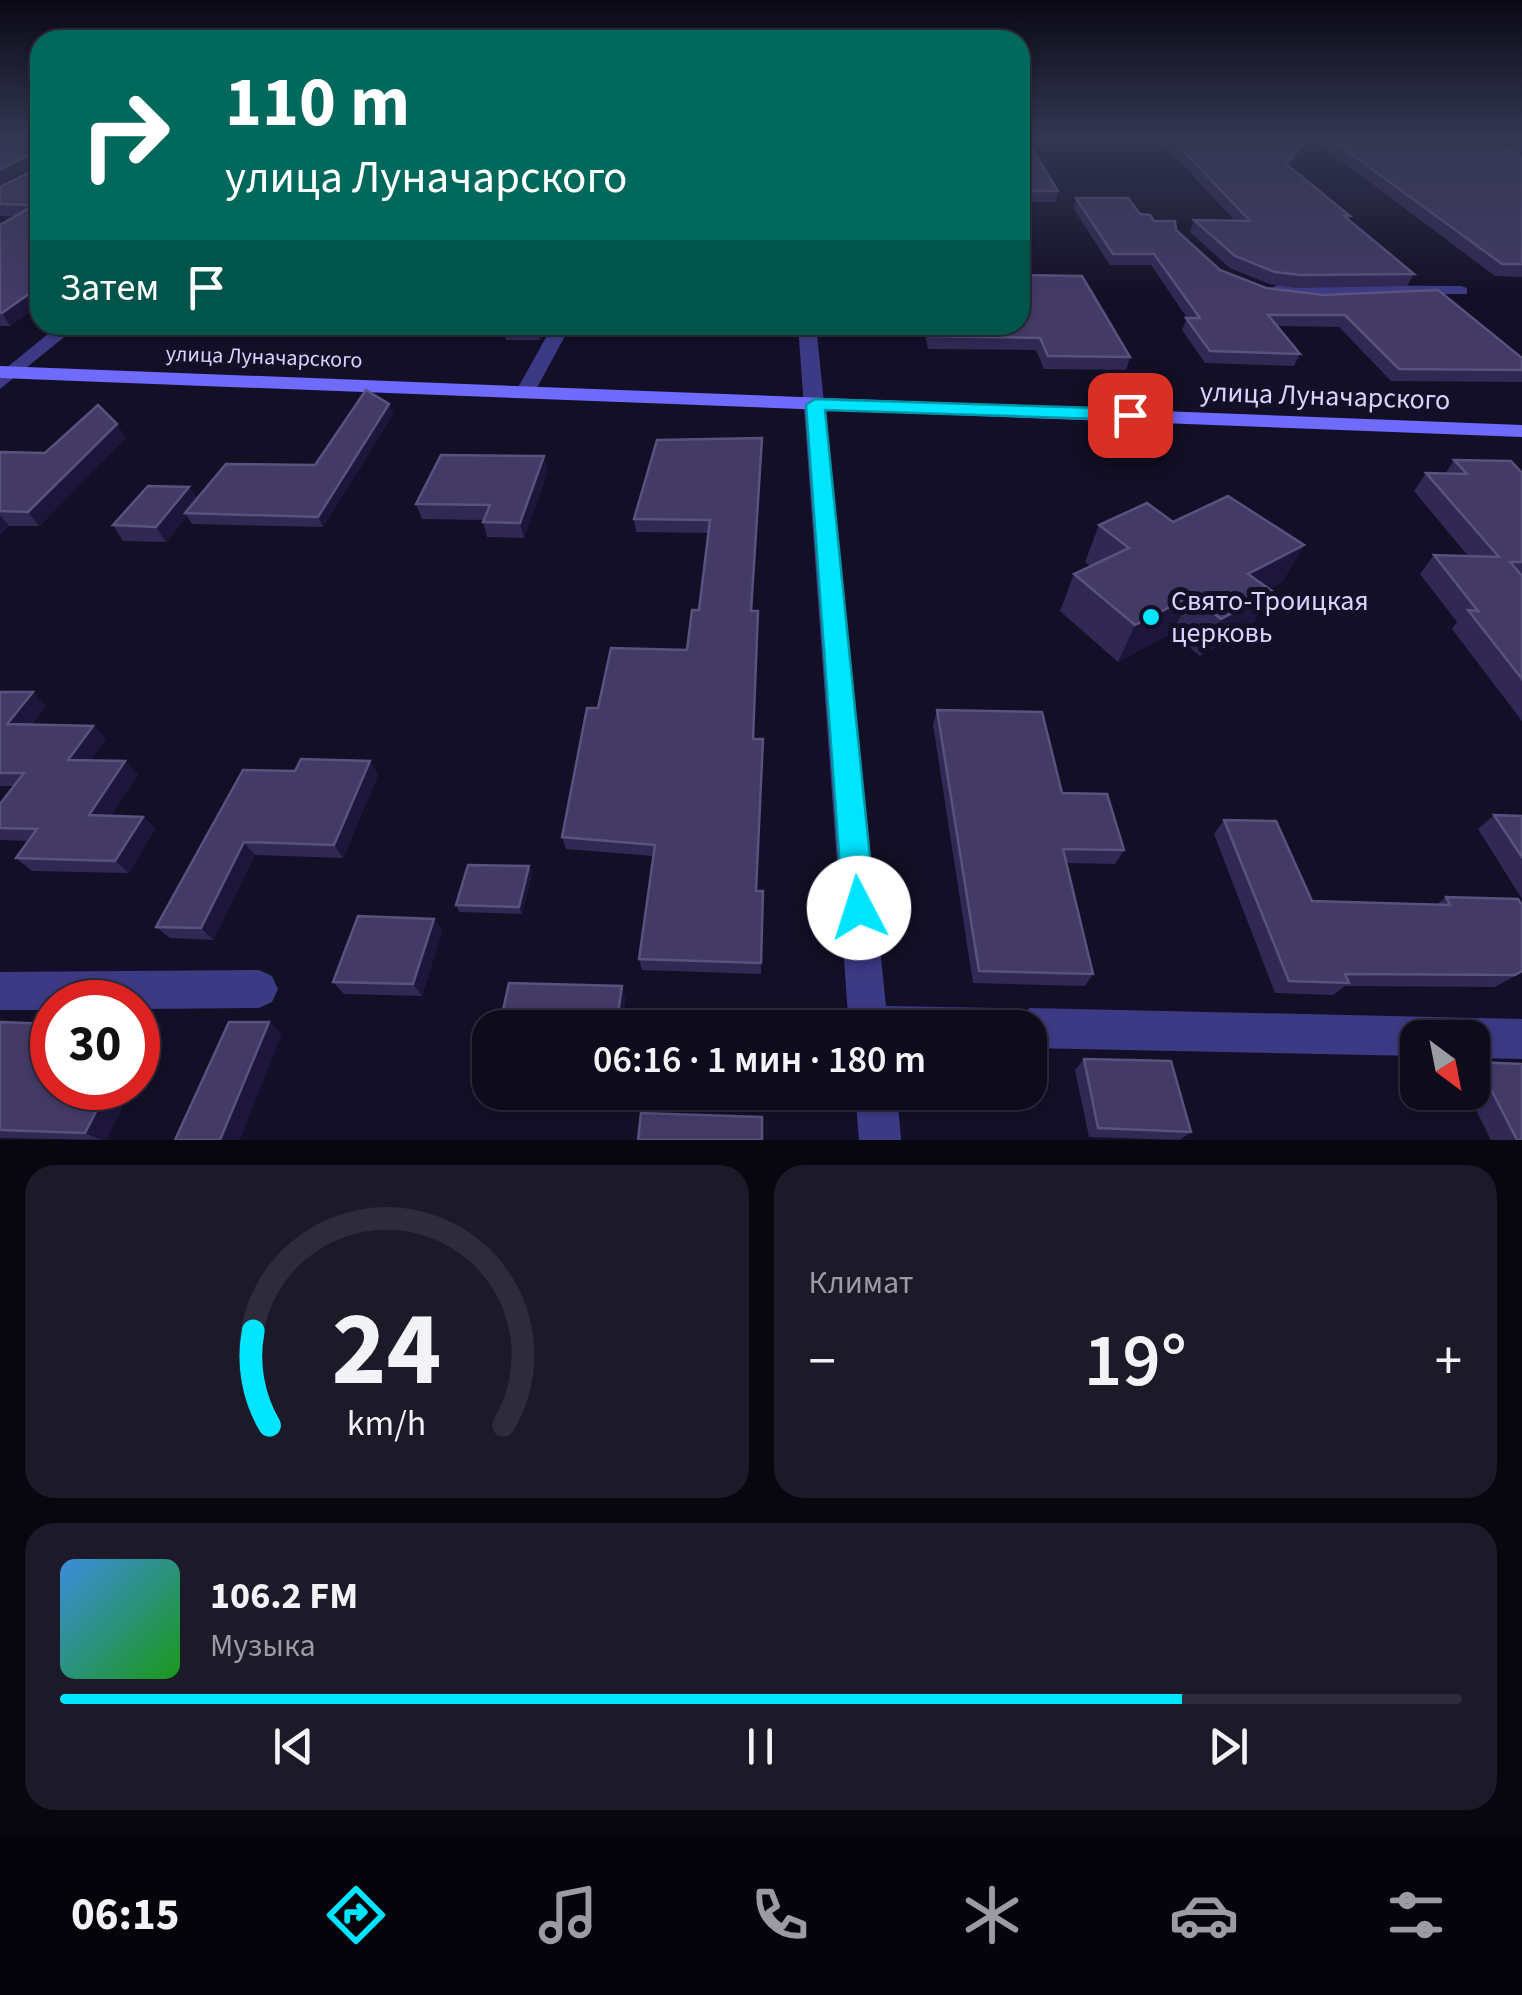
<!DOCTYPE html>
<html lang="ru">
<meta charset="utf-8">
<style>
body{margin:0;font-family:"Source Sans 3",sans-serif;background:#1c1929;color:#f1f3f6;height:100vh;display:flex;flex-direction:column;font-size:38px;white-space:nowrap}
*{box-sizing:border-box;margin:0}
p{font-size:32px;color:#9b9ba3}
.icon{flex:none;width:55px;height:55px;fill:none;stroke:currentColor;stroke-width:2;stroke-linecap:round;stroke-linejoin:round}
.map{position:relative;height:1140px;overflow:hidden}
.panel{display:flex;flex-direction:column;gap:25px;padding:25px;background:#08060f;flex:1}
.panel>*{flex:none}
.guide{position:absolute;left:30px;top:30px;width:1000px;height:305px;border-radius:30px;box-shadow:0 2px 8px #0004,0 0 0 2px #2e2b3b;background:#00695c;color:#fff;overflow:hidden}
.needle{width:65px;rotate:148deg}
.tools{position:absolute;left:1400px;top:1020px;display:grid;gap:20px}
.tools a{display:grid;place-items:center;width:90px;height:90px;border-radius:20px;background:#0e0b1c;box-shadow:0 2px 8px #0004,0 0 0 2px #2e2b3b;font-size:50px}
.speed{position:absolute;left:30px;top:980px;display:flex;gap:20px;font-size:50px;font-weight:700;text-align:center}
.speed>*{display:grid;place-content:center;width:130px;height:130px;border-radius:50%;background:#0e0b1c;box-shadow:0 2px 8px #0004,0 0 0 2px #2e2b3b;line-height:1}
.speed .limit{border:15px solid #d22;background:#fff;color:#111}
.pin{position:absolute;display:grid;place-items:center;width:85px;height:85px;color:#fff;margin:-42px;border-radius:20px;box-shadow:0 5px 15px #0006}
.me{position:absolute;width:110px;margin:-55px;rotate:355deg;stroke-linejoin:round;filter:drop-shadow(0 0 8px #0008)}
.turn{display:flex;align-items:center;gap:35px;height:210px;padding:0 30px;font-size:45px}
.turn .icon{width:130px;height:130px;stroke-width:2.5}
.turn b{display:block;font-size:70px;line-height:85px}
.then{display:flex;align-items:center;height:95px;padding:0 30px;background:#0003;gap:20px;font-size:38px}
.big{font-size:75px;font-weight:600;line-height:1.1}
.panel .card{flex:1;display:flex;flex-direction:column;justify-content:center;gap:15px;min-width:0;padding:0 35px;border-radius:30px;background:#1c1929}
.panel .dial{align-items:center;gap:0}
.dial svg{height:260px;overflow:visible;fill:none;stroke:#2e2b3b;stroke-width:7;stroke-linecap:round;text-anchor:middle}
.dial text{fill:#f1f3f6;stroke:none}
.song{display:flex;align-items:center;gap:30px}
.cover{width:120px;height:120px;border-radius:15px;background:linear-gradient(135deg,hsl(210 70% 55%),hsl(120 70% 35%))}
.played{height:10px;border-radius:5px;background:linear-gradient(90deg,#00e5ff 80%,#2e2b3b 80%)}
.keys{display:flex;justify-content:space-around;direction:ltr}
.heat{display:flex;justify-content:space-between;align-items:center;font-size:55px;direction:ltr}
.panel .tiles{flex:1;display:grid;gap:25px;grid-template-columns:1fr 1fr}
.card:last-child{grid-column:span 2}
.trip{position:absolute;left:472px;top:1010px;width:575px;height:100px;border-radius:30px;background:#0e0b1c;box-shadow:0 2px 8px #0004,0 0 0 2px #2e2b3b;font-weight:600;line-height:100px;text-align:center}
.menu{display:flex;height:160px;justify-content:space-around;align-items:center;background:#06040b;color:#9b9ba3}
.menu .icon{width:70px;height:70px}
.menu .selected{color:#00e5ff}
.menu b{font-size:45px;color:#f1f3f6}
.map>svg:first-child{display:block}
</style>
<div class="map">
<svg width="1522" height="1140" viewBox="0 0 1522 1140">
<rect width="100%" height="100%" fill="#130f26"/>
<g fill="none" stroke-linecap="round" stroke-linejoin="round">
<!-- minor -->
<g fill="#3d3a85" fill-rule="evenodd">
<polygon points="1461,286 1467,288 1467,294 1277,295 1269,290 1277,285"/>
<polygon points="59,325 79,325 0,389 0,373"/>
<polygon points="553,325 571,325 533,395 519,395 516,391"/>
<polygon points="798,325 816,325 886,1006 1000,1008 1015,1017 1030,1008 1522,1019 1522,1059 1472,1058 1472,1038 1418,1038 1418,1056 1030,1048 1030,1028 849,1028"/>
<polygon points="259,970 272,976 278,989 272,1002 259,1008 138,1009 138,1002 52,1002 52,1010 0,1010 0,972"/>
<polygon points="855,1092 897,1092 901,1140 859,1140"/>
</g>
<!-- secondary -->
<polygon fill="#6f6bff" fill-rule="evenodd" points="0,366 1522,425 1522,437 0,378"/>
</g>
<!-- wall -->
<g fill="#312854">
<polygon points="40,137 40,304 10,326 0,326 0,225 16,216 0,216 0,187 36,169 36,165 0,184"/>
<polygon points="1020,137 1058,191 1056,202 1020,202"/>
<polygon points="1157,137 1488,137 1522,157 1522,277 1495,276 1311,138 1289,166 1350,216 1348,220 1414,274 1407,286 1295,288 1269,284 1230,268 1190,232 1194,220 1235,221"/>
<polygon points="1492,137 1522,137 1522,157"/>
<polygon points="1076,198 1140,214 1176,230 1220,270 1266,288 1522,358 1522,382 1391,381 1339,327 1278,326 1300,354 1294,366 1205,363 1182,330 1187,318 1151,265 1110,265 1073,208"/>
<polygon points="236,325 334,325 330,329 321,335 240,332"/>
<polygon points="504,325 547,325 540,340 506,340"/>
<polygon points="923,325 1020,325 1130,357 1126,370 1044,369 1036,350 928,349"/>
<polygon points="389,404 393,414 323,527 192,524 187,516 166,542 123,541 113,525 189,487 197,499 315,465"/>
<polygon points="126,438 39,526 9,526 0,534 0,452 45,453"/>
<polygon points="762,450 752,611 757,891 763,891 761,974 642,970 639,959 653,856 566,849 562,837 598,708 687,650 699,610 709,533 636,532 634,519"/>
<polygon points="1454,460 1522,473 1522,721 1452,629 1457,622 1420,574 1434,555 1468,556 1414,491 1426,473 1445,474"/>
<polygon points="548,471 524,538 487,537 483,522 484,520 422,519 416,504"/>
<polygon points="1173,522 1304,545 1282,582 1269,589 1272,591 1250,628 1200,656 1172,633 1118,662 1060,611 1074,574 1090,566 1085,562 1099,525"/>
<polygon points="0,692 46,706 31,725 93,726 106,739 90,761 125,761 138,775 111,815 143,817 155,829 129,873 32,871 16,858 28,841 0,840 0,804 14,786 0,786"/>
<polygon points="937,710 1062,793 1124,850 1115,864 1067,863 1093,974 1085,986 973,983 933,725"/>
<polygon points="370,761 378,775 343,858 255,855 213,940 170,938 156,927 295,771"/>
<polygon points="1494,815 1522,816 1522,899 1478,829"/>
<polygon points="1224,820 1312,901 1436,905 1446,897 1522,905 1522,972 1495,987 1345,986 1333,995 1275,993 1214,834"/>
<polygon points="529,866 532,873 522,914 459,912 456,905"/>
<polygon points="434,919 442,931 422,996 344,994 333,982"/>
<polygon points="0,1022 52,1088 132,1088 106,1140 0,1138"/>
<polygon points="1084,1059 1191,1132 1180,1140 1089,1137 1075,1070"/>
<polygon points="1477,1062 1522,1140 1491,1140 1467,1092 1472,1092 1472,1065"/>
</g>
<!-- shaded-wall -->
<g fill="#1d163a">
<polygon points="1309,137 1312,137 1282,175 1286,164"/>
<polygon points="32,153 38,164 0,184 0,170"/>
<polygon points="40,286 40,304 10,326 2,313"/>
<polygon points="317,325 334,325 330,329 321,335"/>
<polygon points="538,325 547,325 540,340 537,327"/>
<polygon points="389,404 393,414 323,527 318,517"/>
<polygon points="117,424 126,438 39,526 28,512"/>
<polygon points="544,456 548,471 524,538 520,523"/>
<polygon points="189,487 198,502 185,513 187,516 166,542 156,527"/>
<polygon points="0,515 9,526 0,534"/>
<polygon points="1304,545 1282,582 1227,612 1248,574"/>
<polygon points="1272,591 1250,628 1200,656 1221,619"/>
<polygon points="1191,596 1172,633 1118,662 1135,625"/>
<polygon points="33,692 46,706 21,737 7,724"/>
<polygon points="93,726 106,739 82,773 68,760"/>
<polygon points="125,761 138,775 103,827 89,815"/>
<polygon points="370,761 378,775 343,858 334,845"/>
<polygon points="143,817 155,829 129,873 115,861"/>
<polygon points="244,842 255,855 213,940 201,928"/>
<polygon points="529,866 532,873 522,914 519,907"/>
<polygon points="434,919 442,931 422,996 413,984"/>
<polygon points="622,986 626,998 621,1028 616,1028"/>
<polygon points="146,1015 163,1027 138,1077 138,1032"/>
<polygon points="269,1022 282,1034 240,1140 220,1140"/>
<polygon points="108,1088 132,1088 106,1140 101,1140 85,1133"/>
</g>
<!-- building -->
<g fill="#433a66" stroke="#5a527e" stroke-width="2.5">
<polygon points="0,137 40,137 40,286 2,313 0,313 0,225 34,205 0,204 0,187 36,169 37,154 32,153 0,170 0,146 3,144 0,144"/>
<polygon points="1020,137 1025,137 1058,191 1020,191"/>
<polygon points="1170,137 1309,137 1286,164 1350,216 1344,216 1414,274 1301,275 1275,272 1235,256 1194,220 1250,221"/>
<polygon points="1328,137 1488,137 1522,157 1522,264 1502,264"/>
<polygon points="1076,198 1128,198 1140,214 1150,215 1154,221 1175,221 1176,230 1220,270 1266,288 1323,295 1438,290 1522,358 1522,370 1399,369 1345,315 1268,315 1300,354 1210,351 1186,318 1200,318 1154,254 1113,254"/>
<polygon points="1020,275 1082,276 1130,357 1048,356 1040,338 930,336 928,325 1020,325"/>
<polygon points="504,325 538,325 537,327 503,326"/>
<polygon points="366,390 389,404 318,517 185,513 226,464 315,465"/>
<polygon points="98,405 117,424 28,512 0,511 0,452 45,453"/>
<polygon points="762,438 751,611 758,611 753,739 763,739 756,891 763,891 761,963 639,959 655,845 562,837 587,708 598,708 611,648 687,650 692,610 699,610 710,520 634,519 657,440"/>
<polygon points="441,455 544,456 520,523 483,522 490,505 416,504"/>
<polygon points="1454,460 1511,461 1522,473 1522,562 1510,562 1522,576 1522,679 1468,610 1478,611 1434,555 1499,557 1426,473 1467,474"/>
<polygon points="148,486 189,487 156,527 113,525"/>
<polygon points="1228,496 1304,545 1248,574 1272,591 1221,619 1191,596 1135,625 1074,574 1129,548 1099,525 1147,503 1173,522"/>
<polygon points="0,692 33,692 7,724 93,726 68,760 125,761 89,815 143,817 115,861 16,858 37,829 0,828 0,804 24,773 0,773"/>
<polygon points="937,710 1042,712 1062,793 1107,794 1124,850 1063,849 1093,974 979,971"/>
<polygon points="301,759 370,761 334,845 244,842 201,928 156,927 243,770 295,771"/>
<polygon points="1494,815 1522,816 1522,857"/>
<polygon points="1224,820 1276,821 1312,901 1450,905 1446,897 1518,899 1522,905 1522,971 1515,975 1345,974 1349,983 1289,981"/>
<polygon points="468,865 529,866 519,907 456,905"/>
<polygon points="358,916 434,919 413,984 333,982"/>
<polygon points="509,983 622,986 616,1028 499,1028"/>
<polygon points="138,1015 146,1015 138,1032"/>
<polygon points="0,1022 52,1024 52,1088 108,1088 85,1133 0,1130"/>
<polygon points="229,1022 269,1022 220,1140 175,1140"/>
<polygon points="1084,1059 1171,1061 1191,1132 1098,1128"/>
<polygon points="1477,1062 1522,1064 1522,1140 1517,1140"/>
<polygon points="641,1113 762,1117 762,1140 638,1140"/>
</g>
<!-- sky -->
<linearGradient id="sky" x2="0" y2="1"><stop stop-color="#0a0815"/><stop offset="0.46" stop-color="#333752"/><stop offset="1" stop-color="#333752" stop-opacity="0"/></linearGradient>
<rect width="1522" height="296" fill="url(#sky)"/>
<!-- route -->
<polygon fill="#00e5ff" stroke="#0095a6" stroke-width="2.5" points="815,399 1130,409 1139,415 1130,420 825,410 875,908 870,920 859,924 847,920 843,908 806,405"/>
<!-- markers -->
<circle fill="#00e5ff" stroke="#130f26" stroke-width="4" cx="1151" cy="617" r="10"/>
<g text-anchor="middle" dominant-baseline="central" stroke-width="10" stroke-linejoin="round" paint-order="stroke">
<!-- far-street labels -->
<g font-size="22" fill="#d9d4ff" stroke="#130f26">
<text transform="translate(264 357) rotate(2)">улица Луначарского</text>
</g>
<!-- street labels -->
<g font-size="28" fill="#d9d4ff" stroke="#130f26">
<text transform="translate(1325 396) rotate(2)">улица Луначарского</text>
</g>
<!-- poi labels -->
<g font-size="28" fill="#d9d4ff" stroke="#130f26" text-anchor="start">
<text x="1171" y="601">Свято-Троицкая<tspan x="1171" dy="32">церковь</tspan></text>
</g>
</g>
</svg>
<div class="tools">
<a><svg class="needle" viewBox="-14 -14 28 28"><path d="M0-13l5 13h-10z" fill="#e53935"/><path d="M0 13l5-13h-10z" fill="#9b9ba3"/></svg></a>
</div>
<div class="speed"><div class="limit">30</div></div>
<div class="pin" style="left:1130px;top:415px;background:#d93025"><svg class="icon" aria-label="arrive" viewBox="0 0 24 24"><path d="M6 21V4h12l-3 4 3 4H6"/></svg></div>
<svg class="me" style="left:859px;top:908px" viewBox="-20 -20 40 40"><circle r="19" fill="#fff"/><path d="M0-13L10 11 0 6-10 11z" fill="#00e5ff"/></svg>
<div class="trip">06:16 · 1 мин · 180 m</div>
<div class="guide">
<div class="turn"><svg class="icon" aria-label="right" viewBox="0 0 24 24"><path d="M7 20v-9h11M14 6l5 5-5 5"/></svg><div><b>110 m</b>улица Луначарского</div></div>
<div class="then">Затем<svg class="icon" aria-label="arrive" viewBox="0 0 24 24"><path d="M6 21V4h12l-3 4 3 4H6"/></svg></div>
</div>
</div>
<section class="panel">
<div class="tiles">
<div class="card dial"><svg viewBox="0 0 100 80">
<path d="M14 69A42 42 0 1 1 86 69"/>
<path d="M14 69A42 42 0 0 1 9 40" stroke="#00e5ff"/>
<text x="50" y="56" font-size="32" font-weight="700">24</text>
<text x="50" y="72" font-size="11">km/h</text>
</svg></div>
<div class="card"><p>Климат</p>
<div class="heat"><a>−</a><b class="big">19°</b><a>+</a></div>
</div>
<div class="card">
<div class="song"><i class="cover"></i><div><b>106.2 FM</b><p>Музыка</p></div></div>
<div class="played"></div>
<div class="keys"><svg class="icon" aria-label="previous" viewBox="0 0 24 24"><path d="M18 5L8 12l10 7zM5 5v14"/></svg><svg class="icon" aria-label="pause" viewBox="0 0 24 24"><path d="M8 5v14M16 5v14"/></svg><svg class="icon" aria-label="next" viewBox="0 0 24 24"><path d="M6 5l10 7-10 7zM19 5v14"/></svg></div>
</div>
</div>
</section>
<nav class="menu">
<b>06:15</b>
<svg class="icon selected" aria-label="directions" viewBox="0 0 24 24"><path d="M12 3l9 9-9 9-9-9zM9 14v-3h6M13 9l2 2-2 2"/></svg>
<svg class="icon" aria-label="music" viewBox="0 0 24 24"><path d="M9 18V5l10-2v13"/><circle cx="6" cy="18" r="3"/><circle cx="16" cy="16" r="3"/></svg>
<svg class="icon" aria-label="phone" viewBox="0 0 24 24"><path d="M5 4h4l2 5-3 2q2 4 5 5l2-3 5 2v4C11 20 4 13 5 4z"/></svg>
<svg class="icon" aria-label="climate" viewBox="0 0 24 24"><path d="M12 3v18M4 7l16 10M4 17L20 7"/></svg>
<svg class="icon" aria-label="car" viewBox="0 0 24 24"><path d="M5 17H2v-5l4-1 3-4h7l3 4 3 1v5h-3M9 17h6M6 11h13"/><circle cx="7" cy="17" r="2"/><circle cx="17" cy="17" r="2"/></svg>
<svg class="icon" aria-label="filters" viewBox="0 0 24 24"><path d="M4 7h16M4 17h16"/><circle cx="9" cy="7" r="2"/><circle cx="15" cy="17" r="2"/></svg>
</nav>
